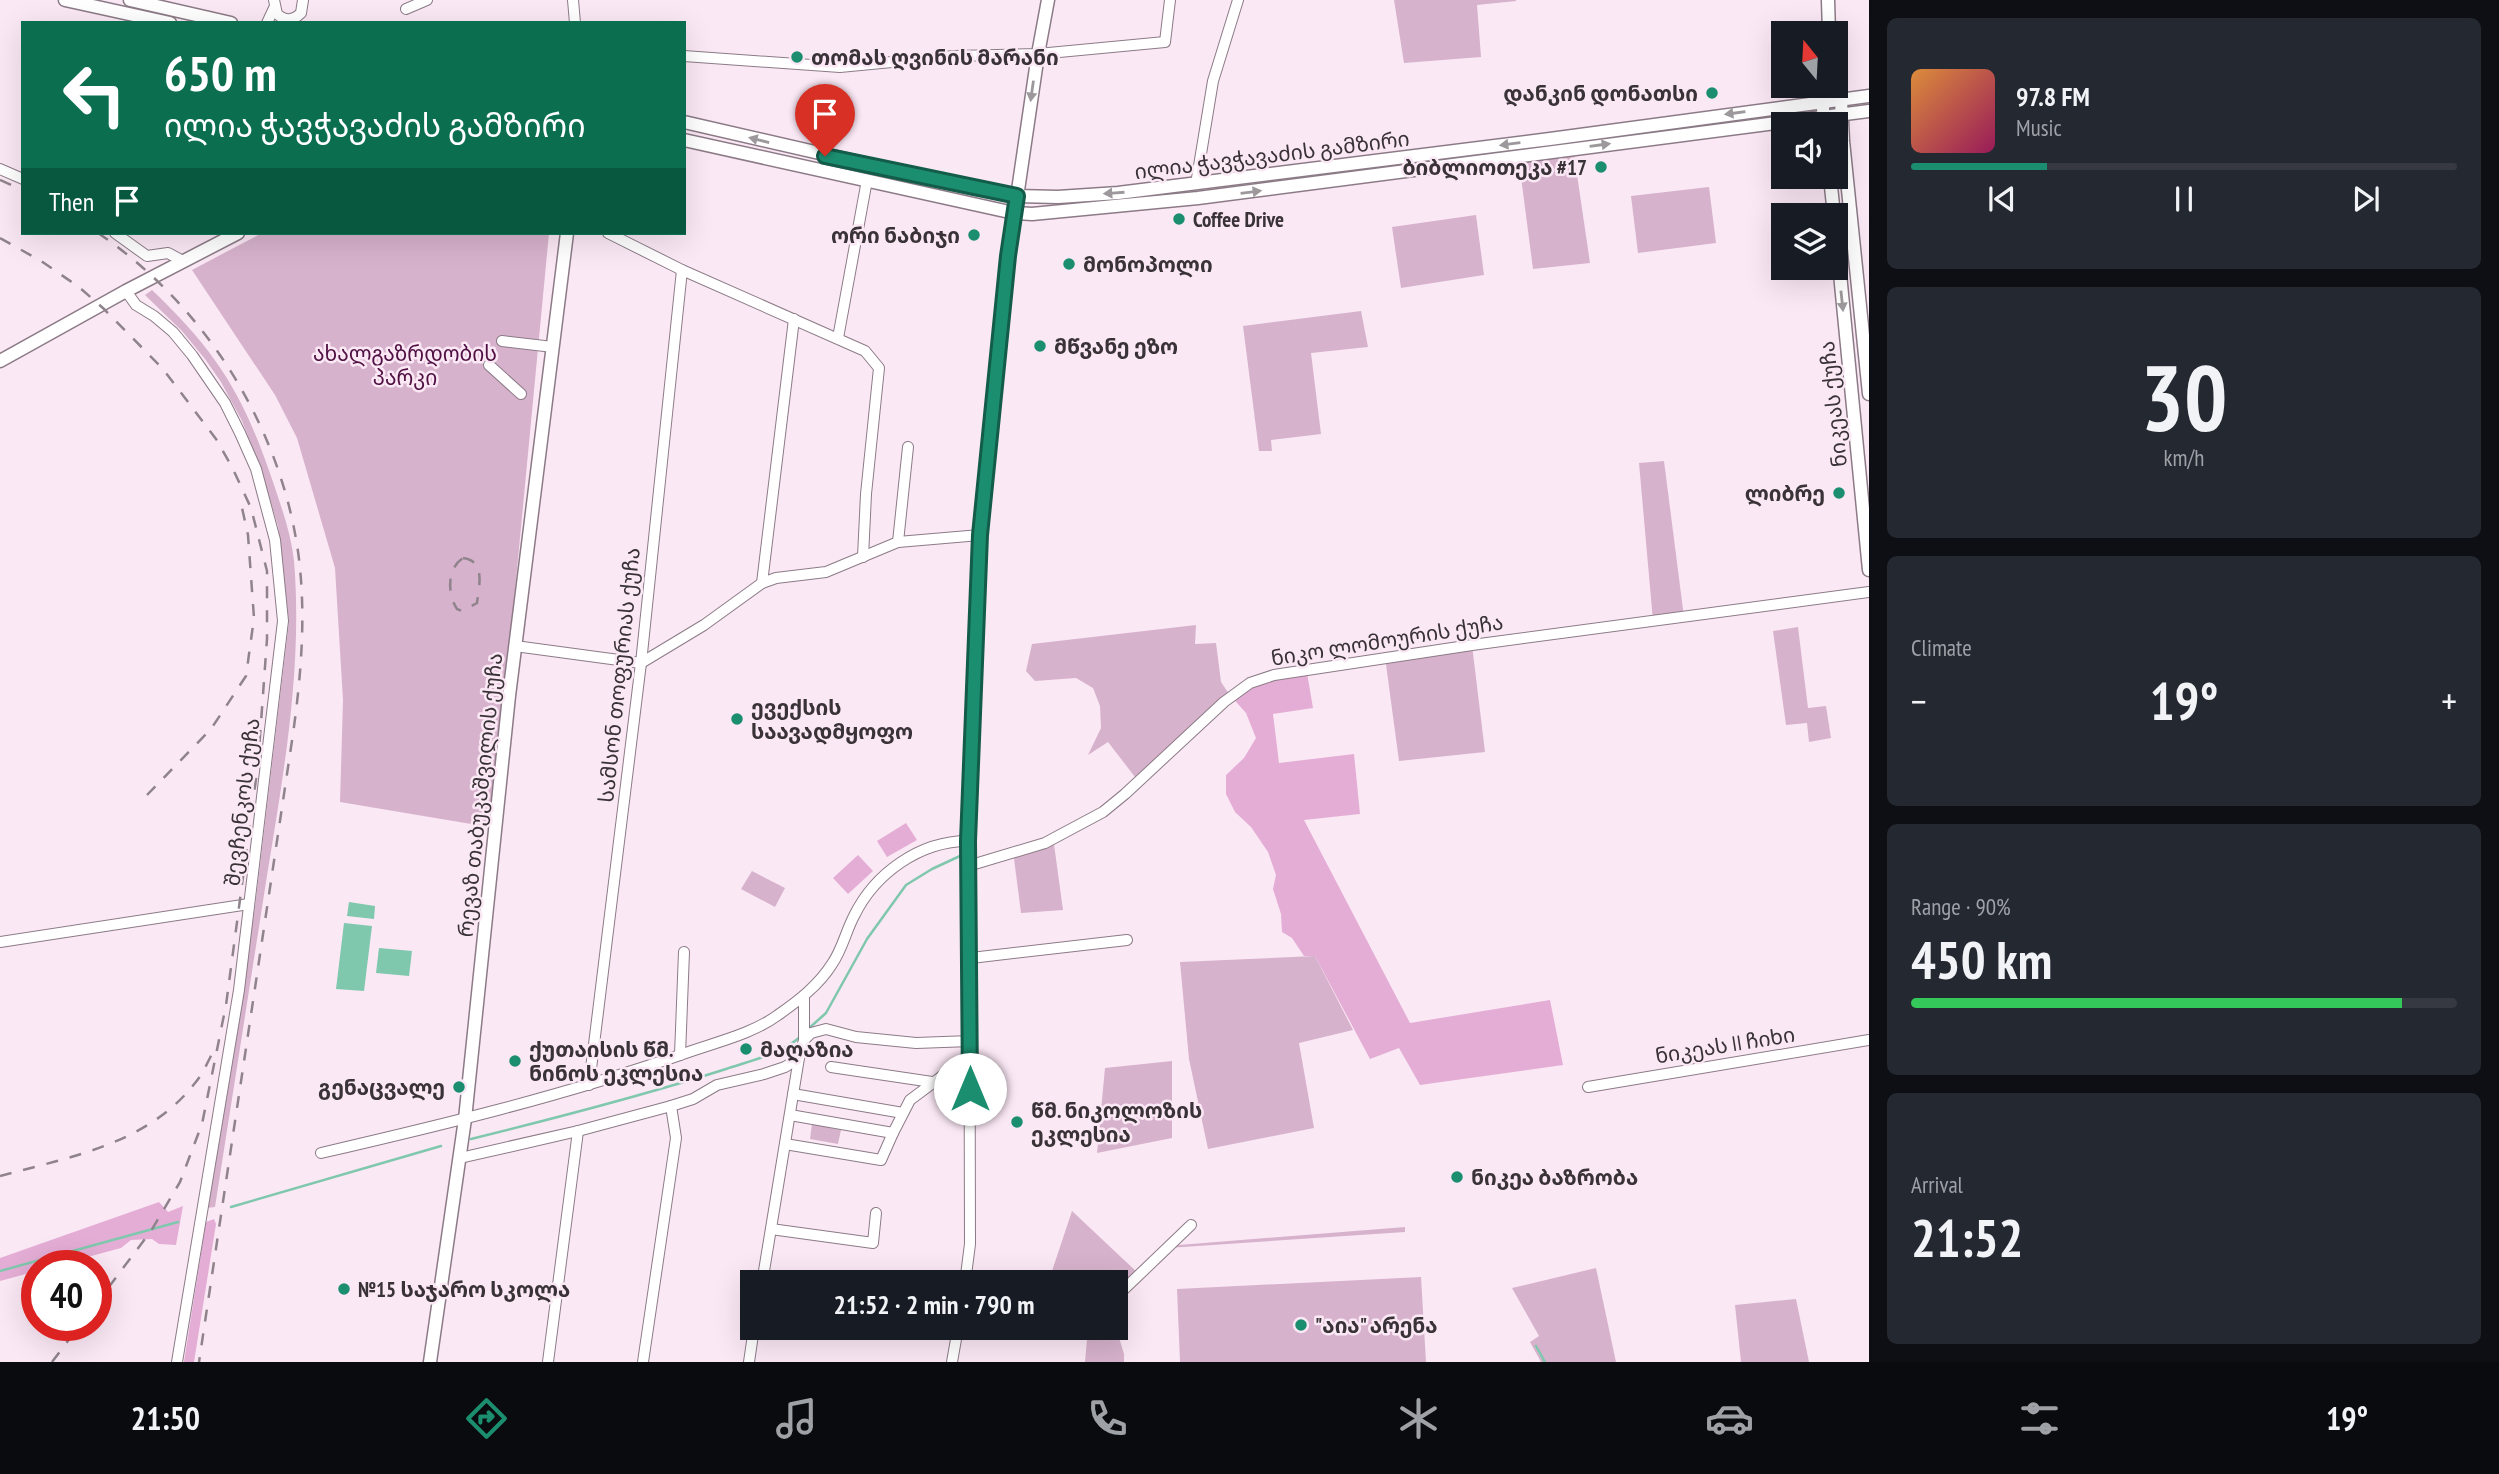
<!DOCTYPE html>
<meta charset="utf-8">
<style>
body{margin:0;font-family:"PT Sans Narrow","Noto Sans Georgian",sans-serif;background:#242831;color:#f1f3f6;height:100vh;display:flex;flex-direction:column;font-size:26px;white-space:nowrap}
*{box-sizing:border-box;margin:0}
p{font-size:23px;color:#9ea1a6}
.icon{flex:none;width:38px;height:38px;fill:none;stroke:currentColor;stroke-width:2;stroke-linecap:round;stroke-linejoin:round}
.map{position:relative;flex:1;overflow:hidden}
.panel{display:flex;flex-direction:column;gap:18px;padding:18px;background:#0d0f14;width:630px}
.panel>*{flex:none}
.top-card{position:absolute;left:21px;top:21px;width:665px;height:214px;border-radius:0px;box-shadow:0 7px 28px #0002;background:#0b6e4f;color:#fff;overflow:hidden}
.needle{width:46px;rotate:342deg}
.tools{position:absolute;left:1771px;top:21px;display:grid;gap:14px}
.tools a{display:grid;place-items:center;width:77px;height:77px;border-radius:0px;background:#171b24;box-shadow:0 7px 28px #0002;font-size:35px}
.speed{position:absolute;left:21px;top:1250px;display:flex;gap:14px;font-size:35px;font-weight:700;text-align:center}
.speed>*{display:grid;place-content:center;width:91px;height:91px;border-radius:50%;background:#171b24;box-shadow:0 7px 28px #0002;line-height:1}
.speed .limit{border:10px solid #d22;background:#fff;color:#111}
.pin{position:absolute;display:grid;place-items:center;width:60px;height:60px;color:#fff;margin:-72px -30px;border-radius:50% 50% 50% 0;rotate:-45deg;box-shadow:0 0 7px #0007}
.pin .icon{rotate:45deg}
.me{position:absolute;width:77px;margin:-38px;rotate:0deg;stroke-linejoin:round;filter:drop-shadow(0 0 5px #0008)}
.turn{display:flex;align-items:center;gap:24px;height:147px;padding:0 28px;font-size:32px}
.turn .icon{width:91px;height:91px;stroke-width:2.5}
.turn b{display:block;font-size:49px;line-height:60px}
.then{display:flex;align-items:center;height:66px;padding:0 28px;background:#0003;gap:14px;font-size:26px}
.big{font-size:52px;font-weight:700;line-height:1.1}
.panel .tile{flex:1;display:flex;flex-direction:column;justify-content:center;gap:10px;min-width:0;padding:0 24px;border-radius:10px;background:#242831}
.panel .dial{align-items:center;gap:0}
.dial b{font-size:91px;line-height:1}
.song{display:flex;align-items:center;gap:21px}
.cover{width:84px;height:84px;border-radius:10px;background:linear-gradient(135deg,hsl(30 70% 55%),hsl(330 70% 35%))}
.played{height:7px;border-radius:4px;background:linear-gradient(90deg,#1c8e70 25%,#363941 25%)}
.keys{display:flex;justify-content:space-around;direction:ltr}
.heat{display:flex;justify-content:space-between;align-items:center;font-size:38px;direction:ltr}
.charge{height:10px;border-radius:5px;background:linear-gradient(90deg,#34c759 90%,#363941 0)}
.trip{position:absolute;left:740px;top:1270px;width:388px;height:70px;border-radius:0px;background:#171b24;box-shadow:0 7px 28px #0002;font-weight:700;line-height:70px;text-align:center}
.tabs{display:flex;height:112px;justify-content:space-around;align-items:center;background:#090b0e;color:#9ea1a6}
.tabs .icon{width:49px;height:49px}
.tabs .active{color:#1c8e70}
.tabs b{font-size:32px;color:#f1f3f6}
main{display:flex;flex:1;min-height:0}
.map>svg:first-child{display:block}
</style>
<main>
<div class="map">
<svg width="1869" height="1362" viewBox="0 0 1869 1362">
<rect width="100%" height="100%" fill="#fbe8f5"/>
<!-- green -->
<g fill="#d7b2cc">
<polygon points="1394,0 1516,0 1516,1 1477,5 1481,57 1404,63"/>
<polygon points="1574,154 1590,263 1533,269 1519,162"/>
<polygon points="1709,187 1716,243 1638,253 1631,196"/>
<polygon points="1476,215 1484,275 1401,288 1392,227"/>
<polygon points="262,233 549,233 510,643 489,827 340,802 343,700 335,568 297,438 275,395 192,270"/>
<path d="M152 290C217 352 243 394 272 479 281 506 291 533 294 561 303 668 283 777 266 882 249 991 232 1099 215 1207L207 1208 255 907 289 622 278 526 261 470 242 421 221 382 205 359 182 331 145 295Z"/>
<polygon points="1361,311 1368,347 1311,353 1321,434 1271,440 1272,451 1259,451 1243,326"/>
<polygon points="1664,461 1684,617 1653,621 1639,463"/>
<polygon points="1196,625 1195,644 1216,643 1221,682 1229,694 1135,777 1108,742 1088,755 1101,728 1100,706 1093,688 1076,678 1035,681 1026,671 1032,644"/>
<polygon points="1798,627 1808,708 1826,706 1831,738 1809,742 1807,723 1786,725 1773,631"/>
<polygon points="1472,645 1485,752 1399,761 1385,657"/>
<polygon points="1053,837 1063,910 1021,913 1013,851"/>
<polygon points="752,871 785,888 775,907 741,889"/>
<polygon points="1315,956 1353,1030 1299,1043 1314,1128 1208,1149 1189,1059 1180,962"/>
<polygon points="1172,1061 1172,1138 1097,1153 1105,1068"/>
<polygon points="812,1124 841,1130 838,1144 810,1139"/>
<polygon points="1072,1211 1139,1274 1117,1297 1116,1283 1048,1283"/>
<polygon points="1405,1227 1405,1232 1168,1248 1176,1241 1179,1245"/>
<polygon points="1596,1268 1616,1362 1541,1362 1530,1342 1539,1336 1512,1288"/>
<polygon points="1421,1277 1426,1362 1180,1362 1177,1289"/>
<polygon points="1796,1299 1809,1362 1741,1362 1735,1305"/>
<polygon points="1088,1328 1116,1328 1124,1354 1124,1362 1085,1362"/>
</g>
<!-- forest -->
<g fill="#e4add5">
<polygon points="1306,667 1313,708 1273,714 1279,763 1354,754 1360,814 1304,820 1410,1023 1550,1000 1563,1065 1420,1085 1399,1048 1370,1059 1315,956 1304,956 1292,938 1282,932 1281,914 1273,889 1276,875 1268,852 1251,827 1235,812 1226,794 1226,775 1244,758 1256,738 1246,713 1229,694"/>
<polygon points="906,823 917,840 887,857 877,841"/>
<polygon points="858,855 873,871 848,894 833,878"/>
<polygon points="159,1202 168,1212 183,1206 176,1245 159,1244 152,1239 131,1240 121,1248 58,1265 37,1265 37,1271 0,1281 0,1258"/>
<polygon points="214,1219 216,1224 194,1362 184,1362 206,1222"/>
</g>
<!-- water -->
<g fill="#7fc7ad">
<polygon points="349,902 375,906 374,919 347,916"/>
<polygon points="344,923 372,926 364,991 336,989"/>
<polygon points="379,948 412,951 409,976 376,973"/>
</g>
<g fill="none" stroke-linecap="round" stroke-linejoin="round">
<!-- stream -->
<g stroke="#7fc7ad" stroke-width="2.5">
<polyline points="807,1030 826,1013 867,939 906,885 932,869 960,856"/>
<path d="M471 1139C556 1118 642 1096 726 1069 750 1061 781 1054 800 1037"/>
<polyline points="231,1207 441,1146"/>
<polyline points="0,1271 178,1222"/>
<polyline points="1536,1346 1545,1362"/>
</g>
<!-- minor casing -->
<g stroke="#8c7b87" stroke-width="12">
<g id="minor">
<path d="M274 0 277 14C285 21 293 21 301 13L303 0"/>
<polyline points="573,0 575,23"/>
<polyline points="406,9 427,0"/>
<polyline points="267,23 274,8"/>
<polyline points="684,56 840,67 954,56 1038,54 1165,42 1170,0"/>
<polyline points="0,169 23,179"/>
<polyline points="1196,184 1213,81 1238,0"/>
<polyline points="115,233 147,256 168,253 183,261"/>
<polyline points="608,233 682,270 865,351 879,368 866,494 863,557"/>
<polyline points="126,291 136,305 154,316 173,332 192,355 225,403 240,433 256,469 275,540 283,621 239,990 177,1362"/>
<polyline points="838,338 867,180"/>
<polyline points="502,341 553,347"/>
<polyline points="489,365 521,394"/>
<polyline points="898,542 908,447"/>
<polyline points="762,583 794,319"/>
<polyline points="515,646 641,663 704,625 762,583 776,578 826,572 898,542 980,535"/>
<polyline points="968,866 1045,843 1103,812 1125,794 1224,702 1250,683 1274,675 1472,645 1869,592"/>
<polyline points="0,942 249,904"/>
<polyline points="971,958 1127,940"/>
<polyline points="804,1040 811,1033 826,1029 856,1037 916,1043 971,1041"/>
<polyline points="680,1055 684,952"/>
<polyline points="831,1067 932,1082"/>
<polyline points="589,1085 641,663 682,270"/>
<polyline points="1588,1087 1869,1040"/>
<polyline points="793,1094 903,1113"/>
<polyline points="790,1115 893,1133 910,1100 953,1068 971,1064"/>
<polyline points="785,1144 881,1160 893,1133"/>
<path d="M321 1153C442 1125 562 1096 680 1055 712 1043 751 1035 778 1015 798 1001 819 985 832 964 842 950 846 931 854 916 875 873 920 841 968 841"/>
<polyline points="460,1158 578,1131 671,1106 693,1099 717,1085 764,1074 785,1067 799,1058"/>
<polyline points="771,1229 873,1243 876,1213"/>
<polyline points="762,1283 799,1058 804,1040 804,996"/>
<polyline points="965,1283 970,1244 969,782 980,535 1014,213"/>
<polyline points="1116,1297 1191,1225"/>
<polyline points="548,1362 578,1131"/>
<polyline points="643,1362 676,1138 671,1106"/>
<polyline points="749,1362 754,1328"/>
<polyline points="952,1362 958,1328"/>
</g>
</g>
<!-- major casing -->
<g stroke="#8c7b87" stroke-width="15">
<g id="major">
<polyline points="65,0 170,23"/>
<polyline points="130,0 231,23"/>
<polyline points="1828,0 1829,33"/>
<polyline points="1836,69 1841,100 1843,141 1869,394"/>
<polyline points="1823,86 1823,110"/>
<polyline points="684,122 972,188 1017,196 1058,197 1118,193 1550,139 1869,96"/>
<polyline points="684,140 1014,213 1032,214 1198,198 1869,111"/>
<polyline points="1830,177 1834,215"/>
<polyline points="1016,204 1038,54 1048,0"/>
<polyline points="1836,233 1869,570"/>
<polyline points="0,361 126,291 238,233"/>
<polyline points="430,1362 465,1119 509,696 567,233"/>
</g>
</g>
<!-- minor -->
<use href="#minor" stroke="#fff" stroke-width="10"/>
<!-- major -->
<use href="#major" stroke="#fff" stroke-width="12"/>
<!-- rail -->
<g stroke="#8f838c" stroke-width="2.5" stroke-dasharray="12 12" stroke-linecap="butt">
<polyline points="0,180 23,190"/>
<path d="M98 233C206 306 283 430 299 559 306 618 301 676 293 734L199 1362"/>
<polyline points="0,238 41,261 79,287 104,309 163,369 216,439 232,467 251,508 267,571 267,639 258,764 226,1005 202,1124 180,1182 151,1231 96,1304"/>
<path d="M463 558C486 561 479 585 477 603L462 611 457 609C447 594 447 568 463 558Z"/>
<polyline points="147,795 211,729 246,676 254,618 248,535 242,508"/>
<path d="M0 1176C70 1157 148 1144 195 1083 203 1074 208 1061 214 1050"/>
<polyline points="52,1362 80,1325"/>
</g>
</g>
<!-- one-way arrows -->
<defs><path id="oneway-solid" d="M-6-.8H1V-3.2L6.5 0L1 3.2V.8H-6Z" transform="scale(1.75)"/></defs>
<g fill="#9c989b">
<use href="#oneway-solid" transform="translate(1032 91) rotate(98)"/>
<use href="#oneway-solid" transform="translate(1735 113) rotate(172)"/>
<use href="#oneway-solid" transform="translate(759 140) rotate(-166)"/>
<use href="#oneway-solid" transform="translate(1510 144) rotate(173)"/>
<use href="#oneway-solid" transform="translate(1600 145) rotate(-8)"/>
<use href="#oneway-solid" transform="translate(1251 192) rotate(-7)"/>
<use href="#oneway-solid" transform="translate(1114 193) rotate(176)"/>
<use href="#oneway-solid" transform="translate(1842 301) rotate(84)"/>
</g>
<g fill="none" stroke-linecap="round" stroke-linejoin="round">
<!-- route casing -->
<g stroke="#125c49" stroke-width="18">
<polyline id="route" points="825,156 1017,196 1008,256 980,535 968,841 970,1089"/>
</g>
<!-- route -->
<use href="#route" stroke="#1c8e70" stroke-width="12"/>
</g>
<!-- markers -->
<g fill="#1c8e70" stroke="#fbe8f5" stroke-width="2.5">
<circle cx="797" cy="57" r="7"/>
<circle cx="1712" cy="93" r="7"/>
<circle cx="1601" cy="167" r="7"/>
<circle cx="1179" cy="219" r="7"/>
<circle cx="974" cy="235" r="7"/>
<circle cx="1069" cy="264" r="7"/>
<circle cx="1040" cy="346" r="7"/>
<circle cx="1839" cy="493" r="7"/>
<circle cx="737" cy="719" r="7"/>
<circle cx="746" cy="1049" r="7"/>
<circle cx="515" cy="1061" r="7"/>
<circle cx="459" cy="1087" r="7"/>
<circle cx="1017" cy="1122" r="7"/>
<circle cx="1457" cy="1177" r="7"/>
<circle cx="344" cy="1289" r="7"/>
<circle cx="1301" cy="1325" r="7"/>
</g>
<g text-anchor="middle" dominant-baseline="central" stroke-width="5" stroke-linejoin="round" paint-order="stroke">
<!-- poi labels -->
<g font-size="21" font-weight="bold" fill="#393237" stroke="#fbe8f5" text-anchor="start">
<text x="811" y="57">თომას ღვინის მარანი</text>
<text x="1698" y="93" text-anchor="end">დანკინ დონათსი</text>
<text x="1587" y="167" text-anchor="end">ბიბლიოთეკა #17</text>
<text x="1193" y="219">Coffee Drive</text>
<text x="960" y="235" text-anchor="end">ორი ნაბიჯი</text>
<text x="1083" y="264">მონოპოლი</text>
<text x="1054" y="346">მწვანე ეზო</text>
<text x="1825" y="493" text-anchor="end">ლიბრე</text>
<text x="751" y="707">ევექსის<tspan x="751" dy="24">საავადმყოფო</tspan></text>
<text x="529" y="1049">ქუთაისის წმ.<tspan x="529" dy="24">ნინოს ეკლესია</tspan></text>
<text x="760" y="1049">მაღაზია</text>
<text x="445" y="1087" text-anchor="end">გენაცვალე</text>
<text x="1031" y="1110">წმ. ნიკოლოზის<tspan x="1031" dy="24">ეკლესია</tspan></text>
<text x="1471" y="1177">ნიკეა ბაზრობა</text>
<text x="358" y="1289">№15 საჯარო სკოლა</text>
<text x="1315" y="1325">"აია" არენა</text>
</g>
<!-- street labels -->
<g font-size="21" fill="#393237" stroke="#fbe8f5">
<text transform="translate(1272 155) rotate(-7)">ილია ჭავჭავაძის გამზირი</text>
<text transform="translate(1833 404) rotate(-96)">ნიკეას ქუჩა</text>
<text transform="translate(1387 640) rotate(-9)">ნიკო ლომოურის ქუჩა</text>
<text transform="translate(619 675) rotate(-84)">სამსონ თოფურიას ქუჩა</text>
<text transform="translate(480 795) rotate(-84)">რევაზ თაბუკაშვილის ქუჩა</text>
<text transform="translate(242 802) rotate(-83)">შევჩენკოს ქუჩა</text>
<text transform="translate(1725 1045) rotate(-9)">ნიკეას II ჩიხი</text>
</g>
<!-- park labels -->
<g font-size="21" fill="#501043" stroke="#fbe8f5">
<text x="405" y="353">ახალგაზრდობის<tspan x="405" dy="24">პარკი</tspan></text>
</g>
</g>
</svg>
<div class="tools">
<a><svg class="needle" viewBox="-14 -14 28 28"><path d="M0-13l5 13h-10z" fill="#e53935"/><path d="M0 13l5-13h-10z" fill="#9ea1a6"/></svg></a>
<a><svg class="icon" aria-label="sound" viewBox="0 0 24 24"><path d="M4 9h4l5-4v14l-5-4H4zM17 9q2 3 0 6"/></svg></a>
<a><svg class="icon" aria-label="layers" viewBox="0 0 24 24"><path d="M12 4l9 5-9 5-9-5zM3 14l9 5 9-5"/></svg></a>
</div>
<div class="speed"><div class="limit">40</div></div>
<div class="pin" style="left:825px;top:156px;background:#d93025"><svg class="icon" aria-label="arrive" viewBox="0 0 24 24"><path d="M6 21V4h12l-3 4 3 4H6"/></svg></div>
<svg class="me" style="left:970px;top:1089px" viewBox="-20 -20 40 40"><circle r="19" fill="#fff"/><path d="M0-13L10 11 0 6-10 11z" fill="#1c8e70"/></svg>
<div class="trip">21:52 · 2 min · 790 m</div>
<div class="top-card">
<div class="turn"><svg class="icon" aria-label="left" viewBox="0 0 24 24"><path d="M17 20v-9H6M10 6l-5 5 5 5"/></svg><div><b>650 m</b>ილია ჭავჭავაძის გამზირი</div></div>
<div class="then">Then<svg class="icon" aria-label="arrive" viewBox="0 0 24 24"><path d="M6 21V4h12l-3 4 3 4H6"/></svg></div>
</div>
</div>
<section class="panel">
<div class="tile">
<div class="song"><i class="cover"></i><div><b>97.8 FM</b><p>Music</p></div></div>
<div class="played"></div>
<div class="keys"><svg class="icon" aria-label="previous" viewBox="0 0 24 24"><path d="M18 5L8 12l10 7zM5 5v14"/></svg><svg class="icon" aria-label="pause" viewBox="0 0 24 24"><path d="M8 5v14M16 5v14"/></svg><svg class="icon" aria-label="next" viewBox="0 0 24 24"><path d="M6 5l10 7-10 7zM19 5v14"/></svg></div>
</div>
<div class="tile dial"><b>30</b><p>km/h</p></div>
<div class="tile"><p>Climate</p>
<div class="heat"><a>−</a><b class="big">19°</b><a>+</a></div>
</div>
<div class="tile"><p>Range · 90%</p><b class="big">450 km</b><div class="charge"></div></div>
<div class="tile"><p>Arrival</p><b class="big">21:52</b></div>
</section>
</main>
<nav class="tabs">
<b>21:50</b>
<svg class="icon active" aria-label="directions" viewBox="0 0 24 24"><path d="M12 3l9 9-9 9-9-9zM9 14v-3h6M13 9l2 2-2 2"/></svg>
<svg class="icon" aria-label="music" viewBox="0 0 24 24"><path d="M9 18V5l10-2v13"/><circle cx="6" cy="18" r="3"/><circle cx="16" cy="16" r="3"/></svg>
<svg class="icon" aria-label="phone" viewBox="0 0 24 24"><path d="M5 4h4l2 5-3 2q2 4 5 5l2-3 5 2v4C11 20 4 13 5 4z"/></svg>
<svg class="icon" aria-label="climate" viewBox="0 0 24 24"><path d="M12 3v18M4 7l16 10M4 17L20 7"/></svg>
<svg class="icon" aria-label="car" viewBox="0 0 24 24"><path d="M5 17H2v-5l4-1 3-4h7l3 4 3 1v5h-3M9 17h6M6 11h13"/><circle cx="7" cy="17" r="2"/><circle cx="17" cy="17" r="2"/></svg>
<svg class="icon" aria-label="filters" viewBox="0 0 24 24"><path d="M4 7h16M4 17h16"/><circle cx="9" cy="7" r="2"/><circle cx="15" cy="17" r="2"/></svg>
<b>19°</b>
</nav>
